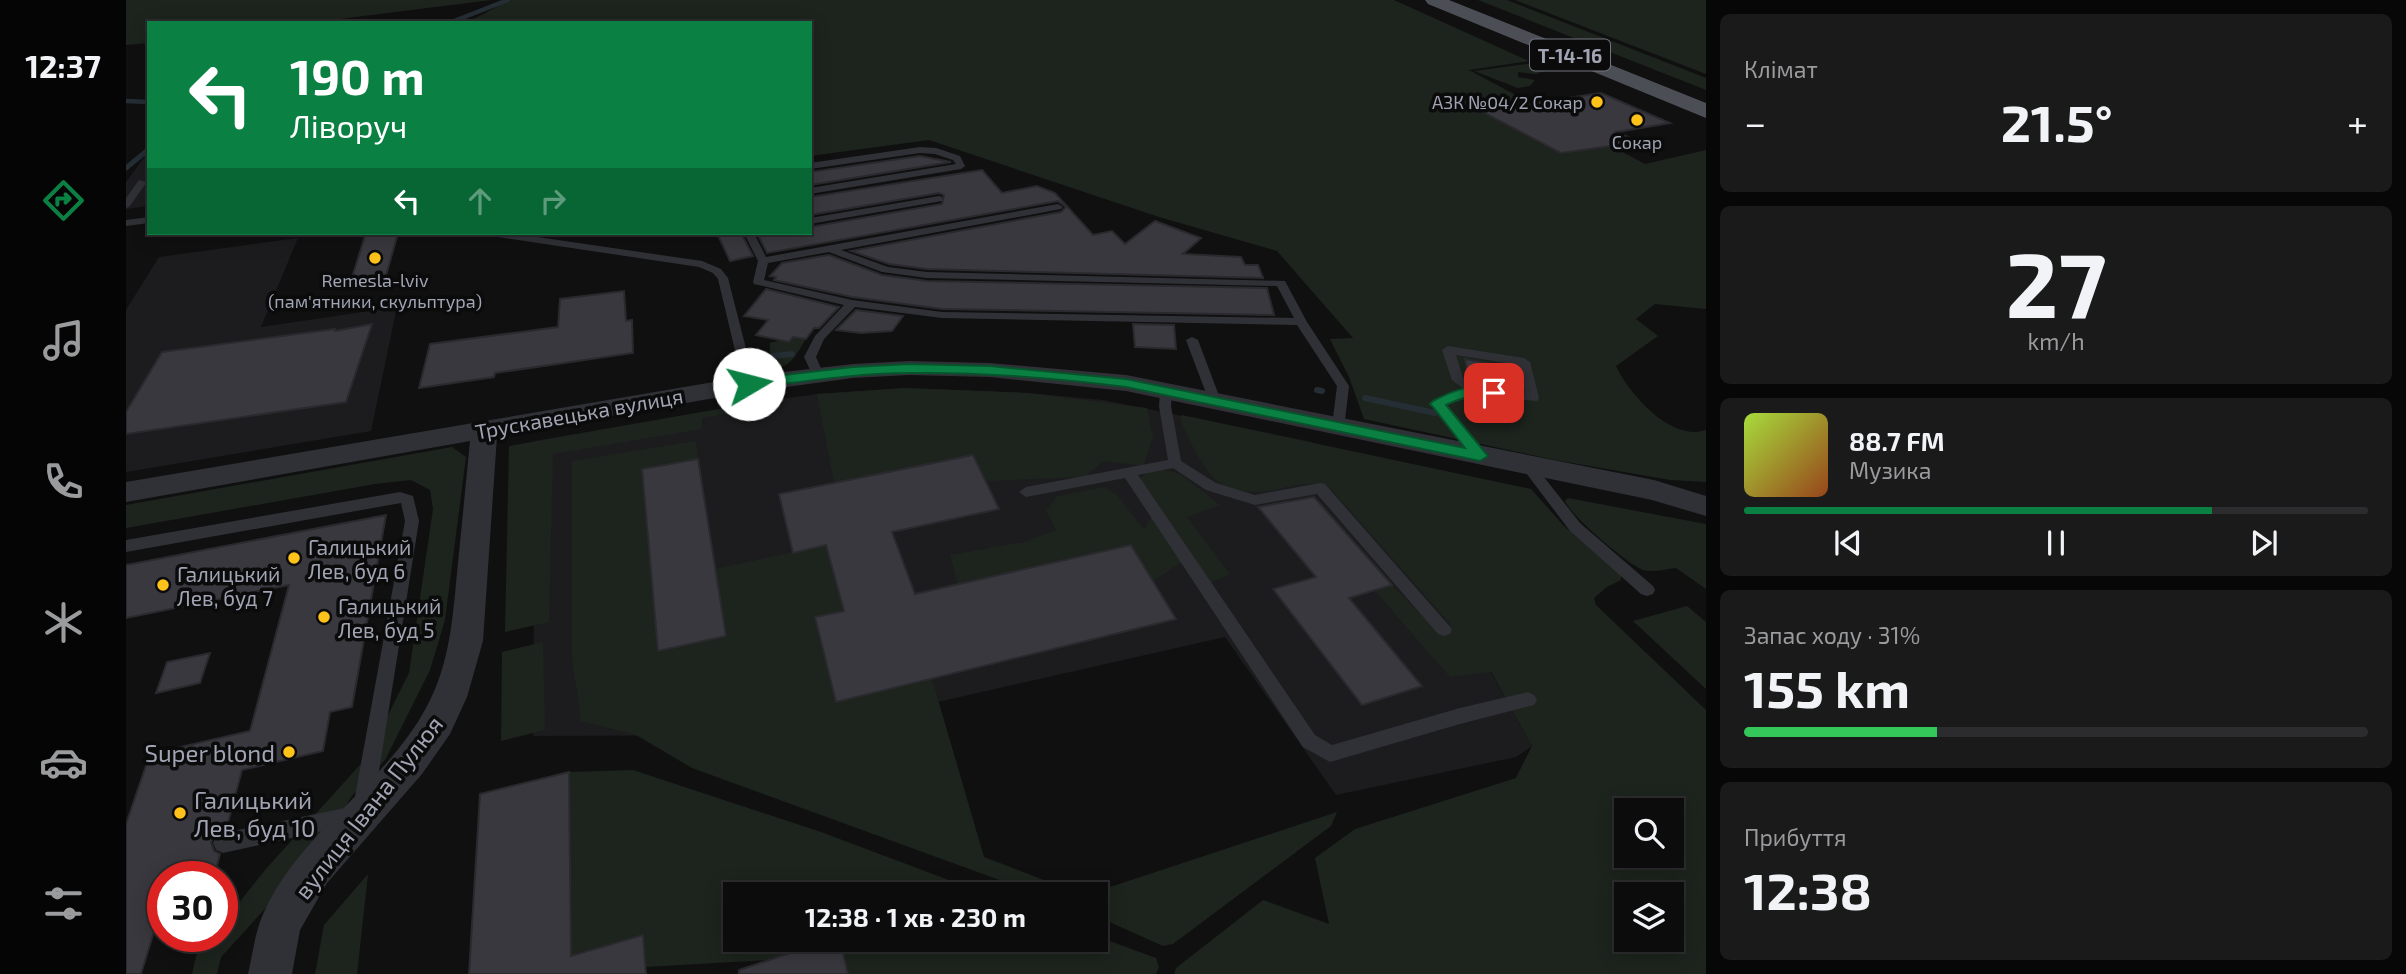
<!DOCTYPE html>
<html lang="uk">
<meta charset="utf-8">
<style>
body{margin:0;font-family:"Exo 2",sans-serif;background:#1a1a1b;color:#f1f3f6;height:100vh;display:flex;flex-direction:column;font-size:26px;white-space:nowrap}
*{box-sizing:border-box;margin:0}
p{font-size:23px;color:#9a9b9d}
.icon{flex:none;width:38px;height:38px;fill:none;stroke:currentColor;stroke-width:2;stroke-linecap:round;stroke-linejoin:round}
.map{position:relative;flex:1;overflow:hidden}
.side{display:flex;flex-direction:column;gap:14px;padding:14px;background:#070707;width:700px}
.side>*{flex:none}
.top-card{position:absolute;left:21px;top:21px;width:665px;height:214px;border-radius:0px;box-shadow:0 4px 18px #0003,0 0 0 2px #2c2c2e;background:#0b8043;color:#fff;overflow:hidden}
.tools{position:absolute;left:1488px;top:798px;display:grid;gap:14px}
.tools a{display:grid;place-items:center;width:70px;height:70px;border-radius:0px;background:#0c0c0d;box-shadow:0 4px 18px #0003,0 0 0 2px #2c2c2e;font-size:35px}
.speed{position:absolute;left:21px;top:861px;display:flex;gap:14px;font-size:35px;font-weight:700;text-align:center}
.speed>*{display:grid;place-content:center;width:91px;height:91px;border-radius:50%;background:#0c0c0d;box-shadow:0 4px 18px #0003,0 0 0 2px #2c2c2e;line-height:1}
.speed .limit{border:10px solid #d22;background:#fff;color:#111}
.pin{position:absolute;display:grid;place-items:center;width:60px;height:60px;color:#fff;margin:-30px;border-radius:14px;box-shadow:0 4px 10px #0006}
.me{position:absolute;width:77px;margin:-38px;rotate:82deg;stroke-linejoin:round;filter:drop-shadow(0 0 5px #0008)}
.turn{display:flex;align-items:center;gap:24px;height:147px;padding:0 28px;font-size:32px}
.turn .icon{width:91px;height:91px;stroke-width:2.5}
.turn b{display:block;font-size:49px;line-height:60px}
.lanes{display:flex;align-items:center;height:66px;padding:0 28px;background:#0003;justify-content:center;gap:35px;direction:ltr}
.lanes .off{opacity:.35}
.big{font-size:52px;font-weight:700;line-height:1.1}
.side .tile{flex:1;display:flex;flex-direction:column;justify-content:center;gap:10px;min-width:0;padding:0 24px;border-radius:10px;background:#1a1a1b}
.side .dial{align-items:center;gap:0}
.dial b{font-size:91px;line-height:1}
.song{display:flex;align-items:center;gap:21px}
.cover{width:84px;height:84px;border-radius:10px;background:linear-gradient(135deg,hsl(80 70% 55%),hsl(20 70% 35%))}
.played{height:7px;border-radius:4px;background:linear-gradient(90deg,#0b8043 75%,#2c2c2e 75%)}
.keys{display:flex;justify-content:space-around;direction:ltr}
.heat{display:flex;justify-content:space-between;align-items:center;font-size:38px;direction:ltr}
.charge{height:10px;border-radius:5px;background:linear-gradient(90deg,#34c759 31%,#2c2c2e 0)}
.trip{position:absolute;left:597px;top:882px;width:385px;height:70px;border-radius:0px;background:#0c0c0d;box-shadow:0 4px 18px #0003,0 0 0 2px #2c2c2e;font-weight:700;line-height:70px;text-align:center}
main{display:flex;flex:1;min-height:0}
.menu{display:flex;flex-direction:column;width:126px;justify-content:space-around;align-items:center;background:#050505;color:#9a9b9d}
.menu .icon{width:49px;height:49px}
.menu .active{color:#0b8043}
.menu b{font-size:32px;color:#f1f3f6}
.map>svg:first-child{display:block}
</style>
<main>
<nav class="menu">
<b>12:37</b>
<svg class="icon active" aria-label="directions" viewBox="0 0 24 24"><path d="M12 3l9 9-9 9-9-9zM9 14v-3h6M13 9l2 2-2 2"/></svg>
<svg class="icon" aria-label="music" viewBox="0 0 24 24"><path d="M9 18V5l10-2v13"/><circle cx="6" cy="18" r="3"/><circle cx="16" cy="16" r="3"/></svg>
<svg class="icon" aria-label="phone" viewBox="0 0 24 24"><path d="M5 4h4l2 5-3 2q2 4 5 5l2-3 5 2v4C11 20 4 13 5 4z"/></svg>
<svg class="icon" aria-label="climate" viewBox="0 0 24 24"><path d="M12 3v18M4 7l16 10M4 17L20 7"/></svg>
<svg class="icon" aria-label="car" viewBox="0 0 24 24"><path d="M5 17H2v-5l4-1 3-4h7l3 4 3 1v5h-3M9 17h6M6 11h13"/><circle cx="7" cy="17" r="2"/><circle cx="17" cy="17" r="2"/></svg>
<svg class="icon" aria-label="filters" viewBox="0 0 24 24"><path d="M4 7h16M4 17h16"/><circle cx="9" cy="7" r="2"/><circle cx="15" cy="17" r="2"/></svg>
</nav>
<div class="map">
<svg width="1580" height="974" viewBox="0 0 1580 974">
<rect width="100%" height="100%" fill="#101011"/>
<!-- built -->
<g fill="#1c1c1e">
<polygon points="20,155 23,155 23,206 0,209 0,182"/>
<polygon points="172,238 135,327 271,307 245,431 0,472 0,310 33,257"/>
<polygon points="779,388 902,393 977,400 1186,442 1328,607 1406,746 1390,757 1210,795 1099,637 666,735 407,736 409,441 633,402 691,394"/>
</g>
<!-- green -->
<g fill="#1c241d" fill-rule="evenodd">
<polygon points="0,0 365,0 182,23 23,23 23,43 0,45"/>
<path d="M380 0H1268L1403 61 1343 70 1519 164 1580 150V309L1529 304 1510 319 1532 336 1490 366C1503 394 1545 442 1580 430V482L1544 480 1429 460 1238 419 1223 377 1204 339 1227 338 1151 251 1033 217 803 140 684 156V23H340L382 1Z"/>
<polygon points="1352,0 1381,0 1580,78 1580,90"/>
<polygon points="1389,0 1580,0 1580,74"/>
<polygon points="1414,62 1424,69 1410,74 1392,72 1392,77 1409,80 1404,86 1392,88 1348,71"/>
<path d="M667 337 680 339C671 353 662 374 643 365L644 343Z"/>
<polygon points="779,388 902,393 1021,408 1027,437 1017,466 977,461 959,477 860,481 847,455 708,483 691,394"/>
<polygon points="633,402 634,408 576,418 576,429 427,454 423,622 379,632 383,446"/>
<path d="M1056 415 1405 489 1438 526 1495 574V580L1481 587 1468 598 1470 605 1580 710V974H1048L1050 968 1137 900 1203 924 1189 858 1229 829 1390 778 1406 746 1365 672 1324 677 1248 590 1266 585 1311 631 1325 625 1205 489C1174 476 1160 492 1131 492 1122 492 1106 490 1098 486 1081 478 1060 436 1054 418ZM1500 810H1545V856H1500ZM1500 894H1545V940H1500Z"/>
<polygon points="570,441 572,459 516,470 533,651 599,636 589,569 700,545 718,611 689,618 710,702 806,679 858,857 954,894 912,894 566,768 510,735 455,721 446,657 446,461"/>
<polygon points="326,447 340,457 319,620 304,670 259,760 225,797 200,842 95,957 91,974 66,974 70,956 86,936 96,936 96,924 139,870 241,757 283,673 307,509 304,490 285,480 249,484 0,528 0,505"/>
<polygon points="1035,469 1054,474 1094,505 1061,517 1104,574 1084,583 1065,556 1027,581 1005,545 832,585 824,555 898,542 930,530 920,511 931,496 979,487 992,496 1018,530 1027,513 1013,479 1023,471"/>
<path d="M1442 498 1580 524V589L1550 568C1540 569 1527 573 1517 570 1500 563 1446 517 1439 501Z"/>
<polygon points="1561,606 1580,622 1580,689 1507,621"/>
<polygon points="417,642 419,730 375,741 376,652"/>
<polygon points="507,770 695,832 860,894 609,894 609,940 970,940 970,936 1030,958 1033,967 1030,974 646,974 643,960 520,967 517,935 445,956 443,772"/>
<polygon points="1211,812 1205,826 1047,944 1037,946 970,916 970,894 963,894"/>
<polygon points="242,874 231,974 189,974 198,925"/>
</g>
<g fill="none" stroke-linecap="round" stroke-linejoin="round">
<!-- stream-far2 -->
<g stroke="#252d35" stroke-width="4.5">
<polyline points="323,23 382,0"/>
<polyline points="0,101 23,102"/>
</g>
<!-- stream-far1 -->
<polyline stroke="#252d35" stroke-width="5" points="0,168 23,149"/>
<!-- stream -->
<g stroke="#252d35" stroke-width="6">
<polyline points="647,356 666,354"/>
<polyline points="1191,390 1196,391"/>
<polyline points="1239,398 1309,413"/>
</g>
</g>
<!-- building -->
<g fill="#39383e" stroke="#2a292d" stroke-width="2">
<polygon points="1475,93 1544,123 1491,132 1513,142 1435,153 1355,111"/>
<polygon points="794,156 825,162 684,185 684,172"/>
<polygon points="856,170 876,193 911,186 929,193 967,235 986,231 999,244 1029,221 1075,238 1057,254 1115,257 1119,265 1132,265 1137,278 801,269 763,264 725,251 935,212 940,207 932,201 641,253 631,233 684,233 684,227 816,204 818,195 813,193 684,215 684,197"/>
<polygon points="272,233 259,279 224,284 239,236"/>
<polygon points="591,233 615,233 627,256 604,261"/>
<polygon points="703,255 756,275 801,281 1141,288 1148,315 816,309 726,297 648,280 650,277 644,276 656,263"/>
<polygon points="640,289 713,307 693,328 688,328 680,339 667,337 663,342 630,335 642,320 618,316"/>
<polygon points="498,291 500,321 506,320 507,353 369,373 368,377 293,388 304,344 432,327 434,299"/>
<polygon points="730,310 777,316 766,331 735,333 710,330"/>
<polygon points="246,324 220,402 0,434 0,412 36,352 209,329 209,331"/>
<polygon points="1007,324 1048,325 1050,349 1009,347"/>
<polygon points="1339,359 1388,368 1392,390 1353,385 1342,378"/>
<polygon points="847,455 873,509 766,532 789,594 1005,545 1050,619 710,702 689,617 718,611 700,545 667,553 653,494"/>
<polygon points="572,459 600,636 532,651 516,469"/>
<polygon points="1188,497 1266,585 1223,598 1296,686 1236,705 1147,589 1190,577 1132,507"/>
<polygon points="260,515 226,707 204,712 197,751 116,770 100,830 89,834 85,842 88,851 94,854 88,877 37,877 37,902 15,974 0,974 0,824 24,754 124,731 163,585 0,618 0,565"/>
<polygon points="84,653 74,683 30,693 41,662"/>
<polygon points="443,772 445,956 517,935 520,974 343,974 354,794"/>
<polygon points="703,940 714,940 722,974 613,974 613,970"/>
</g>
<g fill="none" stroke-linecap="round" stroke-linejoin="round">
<!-- service -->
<g fill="#303136" fill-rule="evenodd">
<polygon points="794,147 810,148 834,156 839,166 835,169 684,194 684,188 830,164 827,160 809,154 794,153 684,169 684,163"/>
<polygon points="13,180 21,182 3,207 0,208 0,198"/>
<polygon points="813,196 816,197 816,201 684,224 684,218"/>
<path d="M932 204 937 207 935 209 715 250 762 267 801 272 1159 281 1181 322 1223 386 1218 429 1213 430 1206 426 1211 386 1171 325 816 318 729 307 698 339 690 357 698 375 692 379 688 378 678 357 689 336 718 305 628 284 627 282 632 261 618 233H628L640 257ZM703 252 756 272 801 278 1151 286 1168 318 816 312 726 300 638 280 642 263Z"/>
<polygon points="23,217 23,223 0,226 0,220"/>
<polygon points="360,233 384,233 576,261 595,269 602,278 629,384 623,388 617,384 592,279 587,273 573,267 365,236"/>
<polygon points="1066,337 1072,340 1095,401 1093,404 1085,404 1083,401 1060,340"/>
<path d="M1322 346 1398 358 1404 362 1413 398 1411 401 1348 396 1320 405 1358 452 1360 455 1358 458H1348L1306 404 1321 395 1339 390 1326 380 1316 350ZM1330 355 1393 365 1399 393 1353 388 1337 378Z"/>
<polygon points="1040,388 1046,392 1045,406 1055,461 1090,483 1129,495 1194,483 1199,484 1326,629 1324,634 1318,636 1312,634 1191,494 1129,505 1080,490 1047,468 1012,475 1189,735 1206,745 1334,708 1402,692 1408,695 1411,700 1408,705 1334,724 1204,762 1177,747 999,478 900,497 893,492 900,487 1042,460 1033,406 1034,392"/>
<polygon points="1402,461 1407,463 1454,523 1527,586 1529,590 1527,594 1521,596 1515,594 1444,531 1397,469 1395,466"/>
<polygon points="274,492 287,496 293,521 248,802 245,808 238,811 231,808 228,802 279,521 275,503 0,552 0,540"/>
<polygon points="224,807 231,809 234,816 231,823 224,825 97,853 90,850 87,843 90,836 97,833"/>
</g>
<!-- minor -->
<path fill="#303136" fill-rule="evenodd" d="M783 361 864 363 1000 375 1528 480 1580 496V516L1526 500 1000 391 864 377 783 375 727 378 623 392 371 436 357 641 341 697 324 734 296 774 201 883 174 930 166 974H122C127 953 129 931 138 912 175 831 259 784 300 708 325 663 327 613 332 563 336 523 340 482 344 441L0 502V482L623 376 727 364Z"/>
<!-- primary -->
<polygon fill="#4c4e56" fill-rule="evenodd" points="1299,0 1323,0 1580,103 1580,118 1302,4"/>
</g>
<!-- route -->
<path fill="#0b8043" stroke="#07532c" stroke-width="2" d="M783 364 864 366 1000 379 1339 448 1307 407 1304 404 1307 401C1330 389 1347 383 1373 390L1375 393 1368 398C1348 395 1338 396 1320 405L1362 456 1354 461 1000 387C928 378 857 372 784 373 730 373 677 382 623 388L616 384 623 379 727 367Z"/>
<!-- markers -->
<g fill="#fec21b" stroke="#0b0b0c" stroke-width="2.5">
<circle cx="1471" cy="102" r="7"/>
<circle cx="1511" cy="120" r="7"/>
<circle cx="249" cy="258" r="7"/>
<circle cx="168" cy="558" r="7"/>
<circle cx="37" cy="585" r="7"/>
<circle cx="198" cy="617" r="7"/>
<circle cx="163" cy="752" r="7"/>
<circle cx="54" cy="813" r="7"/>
</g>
<g text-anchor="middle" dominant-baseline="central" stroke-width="7" stroke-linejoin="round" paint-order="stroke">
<!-- far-poi labels -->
<g font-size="18" fill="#a0a4b3" stroke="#0b0b0c">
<text x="1457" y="102" text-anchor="end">АЗК №04/2 Сокар</text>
<text x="1511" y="142">Сокар</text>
<text x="249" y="280">Remesla-lviv<tspan x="249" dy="21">(пам'ятники, скульптура)</tspan></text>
</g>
<!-- shield labels -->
<rect fill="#0b0b0c" stroke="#737681" stroke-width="2" x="1404" y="39.5" width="80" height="31" rx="5"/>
<g font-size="19" font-weight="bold" fill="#a0a4b3">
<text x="1444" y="55">Т-14-16</text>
</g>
<!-- street labels -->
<g font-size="21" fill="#a0a4b3" stroke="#0b0b0c">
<text transform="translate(453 413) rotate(-10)">Трускавецька вулиця</text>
</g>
<!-- poi labels -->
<g font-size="21" fill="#a0a4b3" stroke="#0b0b0c" text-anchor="start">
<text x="182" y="546">Галицький<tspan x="182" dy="24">Лев, буд 6</tspan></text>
<text x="51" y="573">Галицький<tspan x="51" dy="24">Лев, буд 7</tspan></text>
<text x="212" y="605">Галицький<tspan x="212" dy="24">Лев, буд 5</tspan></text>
</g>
<!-- near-poi labels -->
<g font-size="24" fill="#a0a4b3" stroke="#0b0b0c" text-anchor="end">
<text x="149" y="752">Super blond</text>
<text x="68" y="799" text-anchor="start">Галицький<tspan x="68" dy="28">Лев, буд 10</tspan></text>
</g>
<!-- near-street labels -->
<g font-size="24" fill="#a0a4b3" stroke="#0b0b0c">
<text transform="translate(242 807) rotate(-52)">вулиця Івана Пулюя</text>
</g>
</g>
</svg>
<div class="tools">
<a><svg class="icon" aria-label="search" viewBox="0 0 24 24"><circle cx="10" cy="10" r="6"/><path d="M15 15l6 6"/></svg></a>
<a><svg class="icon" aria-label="layers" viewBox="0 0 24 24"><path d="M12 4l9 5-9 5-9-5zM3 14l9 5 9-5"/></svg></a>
</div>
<div class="speed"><div class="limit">30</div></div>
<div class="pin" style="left:1368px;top:393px;background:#d93025"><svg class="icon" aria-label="arrive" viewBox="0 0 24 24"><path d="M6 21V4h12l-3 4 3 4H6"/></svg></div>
<svg class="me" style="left:623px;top:384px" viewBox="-20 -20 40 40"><circle r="19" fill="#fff"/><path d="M0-13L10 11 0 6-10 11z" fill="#0b8043"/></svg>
<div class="trip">12:38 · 1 хв · 230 m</div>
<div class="top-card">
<div class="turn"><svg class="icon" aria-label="left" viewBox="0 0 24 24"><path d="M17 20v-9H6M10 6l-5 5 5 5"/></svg><div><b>190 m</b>Ліворуч</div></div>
<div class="lanes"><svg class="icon" aria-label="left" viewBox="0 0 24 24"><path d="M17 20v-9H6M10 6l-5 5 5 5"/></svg><svg class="icon off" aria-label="ahead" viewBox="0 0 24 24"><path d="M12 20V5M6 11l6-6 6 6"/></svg><svg class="icon off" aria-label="right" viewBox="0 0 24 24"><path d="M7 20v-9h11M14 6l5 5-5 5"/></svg></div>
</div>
</div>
<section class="side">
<div class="tile"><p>Клімат</p>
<div class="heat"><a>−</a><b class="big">21.5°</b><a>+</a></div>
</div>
<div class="tile dial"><b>27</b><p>km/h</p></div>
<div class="tile">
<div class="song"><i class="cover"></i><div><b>88.7 FM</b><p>Музика</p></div></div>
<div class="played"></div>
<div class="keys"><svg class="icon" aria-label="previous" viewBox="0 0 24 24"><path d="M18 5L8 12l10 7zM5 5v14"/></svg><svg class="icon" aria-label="pause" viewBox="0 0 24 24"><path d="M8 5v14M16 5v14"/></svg><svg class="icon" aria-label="next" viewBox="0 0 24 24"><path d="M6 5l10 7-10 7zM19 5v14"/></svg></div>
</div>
<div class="tile"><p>Запас ходу · 31%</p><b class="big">155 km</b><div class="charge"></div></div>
<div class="tile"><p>Прибуття</p><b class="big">12:38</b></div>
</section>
</main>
